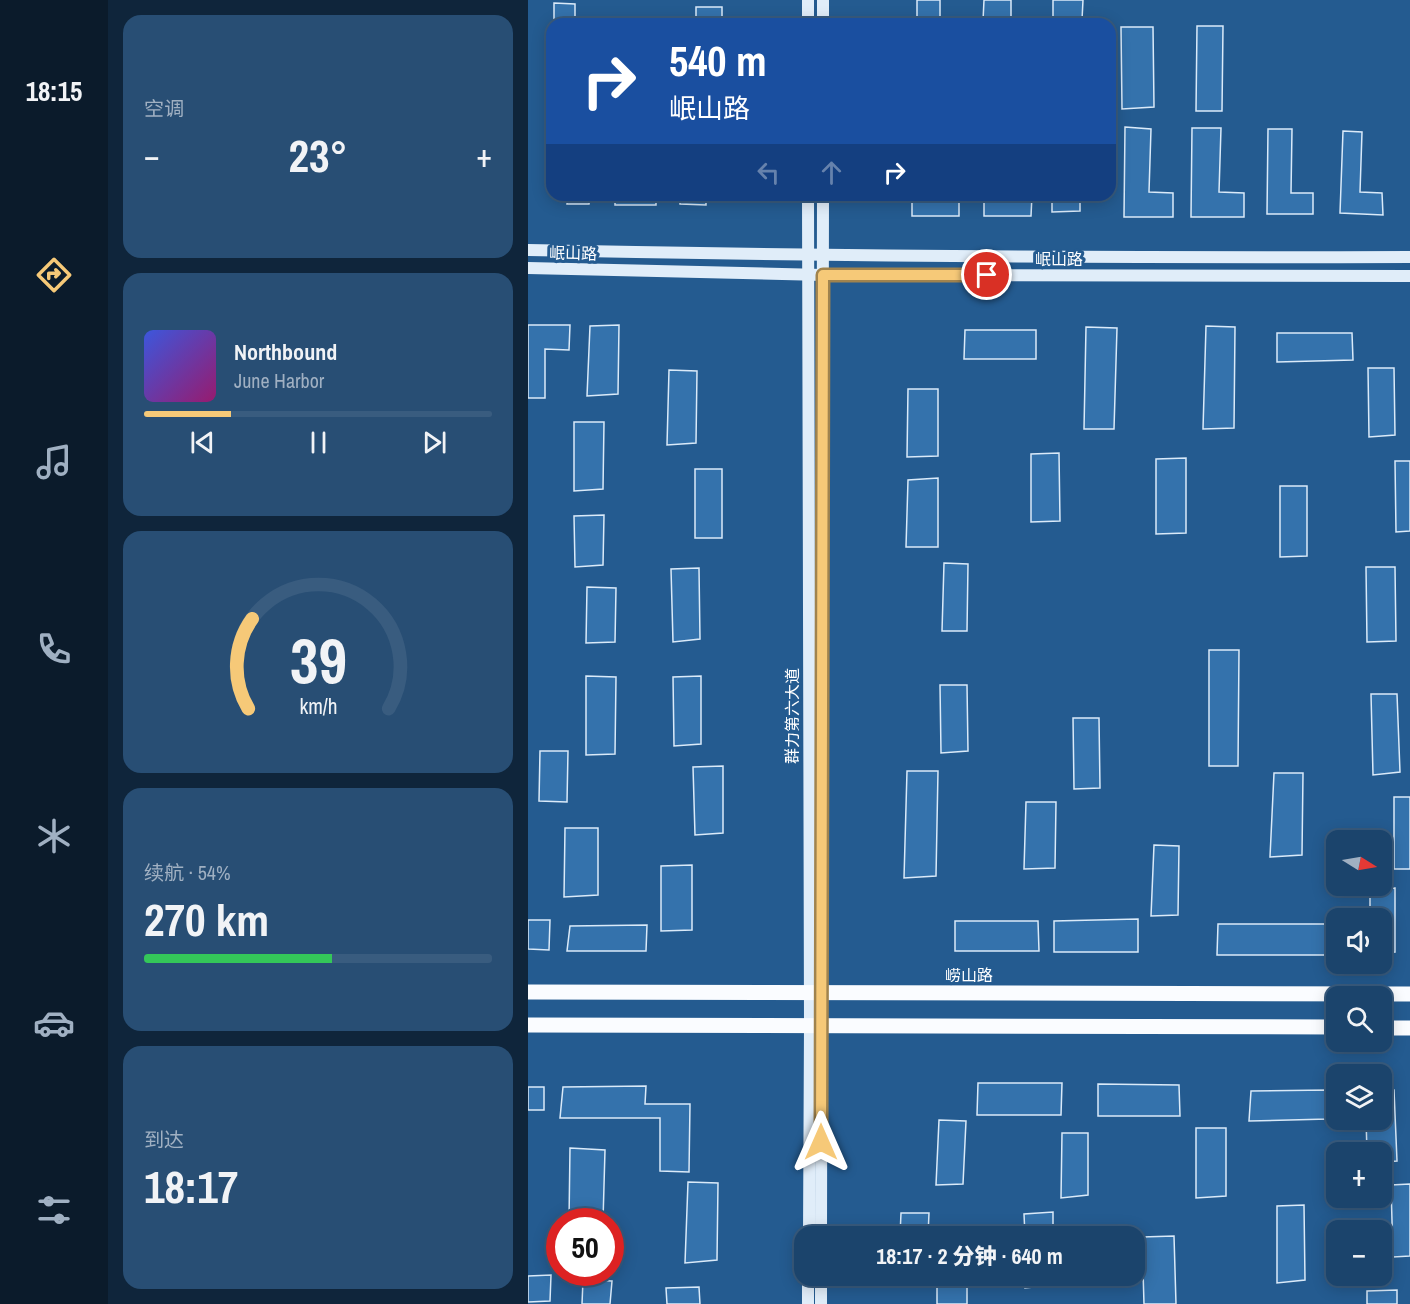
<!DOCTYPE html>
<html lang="zh">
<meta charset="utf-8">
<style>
body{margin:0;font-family:"Archivo Narrow","Noto Sans SC",sans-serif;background:#284e74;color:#f1f3f6;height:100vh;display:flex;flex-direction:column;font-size:22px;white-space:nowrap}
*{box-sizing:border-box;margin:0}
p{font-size:20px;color:#a0b0c2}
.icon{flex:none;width:33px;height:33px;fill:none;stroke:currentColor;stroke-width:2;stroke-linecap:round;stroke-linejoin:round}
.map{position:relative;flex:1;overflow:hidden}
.sheet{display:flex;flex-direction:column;gap:15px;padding:15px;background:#0f253b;width:420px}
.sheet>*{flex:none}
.banner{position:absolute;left:18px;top:18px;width:570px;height:183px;border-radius:18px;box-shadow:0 3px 15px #0003,0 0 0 2px #395c7f;background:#1a4fa0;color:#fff;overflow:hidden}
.needle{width:39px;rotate:101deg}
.buttons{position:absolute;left:798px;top:830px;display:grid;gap:12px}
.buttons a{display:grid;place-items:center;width:66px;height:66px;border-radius:12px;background:#1b446c;box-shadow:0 3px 15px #0003,0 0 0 2px #395c7f;font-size:30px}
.speed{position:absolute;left:18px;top:1208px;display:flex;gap:12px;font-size:30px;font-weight:700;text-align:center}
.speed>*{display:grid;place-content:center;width:78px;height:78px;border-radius:50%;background:#1b446c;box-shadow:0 3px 15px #0003,0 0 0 2px #395c7f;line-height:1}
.speed .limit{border:9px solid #d22;background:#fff;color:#111}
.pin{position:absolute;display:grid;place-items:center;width:51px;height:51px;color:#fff;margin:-26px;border:3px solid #fff;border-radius:50%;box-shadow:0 2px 6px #0007}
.me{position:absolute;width:66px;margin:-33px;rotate:0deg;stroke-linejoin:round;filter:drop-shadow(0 0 4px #0008)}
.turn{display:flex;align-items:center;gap:21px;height:126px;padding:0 24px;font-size:27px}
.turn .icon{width:78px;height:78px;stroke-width:2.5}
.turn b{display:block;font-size:42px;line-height:51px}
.lanes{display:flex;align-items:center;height:57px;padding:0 24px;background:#0003;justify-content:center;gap:30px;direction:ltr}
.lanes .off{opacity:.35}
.big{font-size:45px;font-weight:800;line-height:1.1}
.sheet .tile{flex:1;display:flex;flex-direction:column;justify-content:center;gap:9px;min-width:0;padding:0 21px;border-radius:18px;background:#284e74}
.sheet .dial{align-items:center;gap:0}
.dial svg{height:156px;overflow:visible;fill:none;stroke:#395c7f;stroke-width:7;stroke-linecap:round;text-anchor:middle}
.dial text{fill:#f1f3f6;stroke:none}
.song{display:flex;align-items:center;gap:18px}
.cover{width:72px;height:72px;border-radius:9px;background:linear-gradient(135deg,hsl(230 70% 55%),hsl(320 70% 35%))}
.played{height:6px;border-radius:3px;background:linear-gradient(90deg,#f6c978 25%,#395c7f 25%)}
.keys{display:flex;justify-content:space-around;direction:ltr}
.heat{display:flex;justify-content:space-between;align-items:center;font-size:33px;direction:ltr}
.charge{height:9px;border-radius:4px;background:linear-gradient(90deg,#34c759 54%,#395c7f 0)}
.trip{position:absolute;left:266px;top:1226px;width:351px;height:60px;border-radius:18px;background:#1b446c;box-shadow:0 3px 15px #0003,0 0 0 2px #395c7f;font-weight:800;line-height:60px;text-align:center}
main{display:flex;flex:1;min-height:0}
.tabs{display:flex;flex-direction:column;width:108px;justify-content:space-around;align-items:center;background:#0b1b2b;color:#a0b0c2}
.tabs .icon{width:42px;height:42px}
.tabs .current{color:#f6c978}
.tabs b{font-size:27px;color:#f1f3f6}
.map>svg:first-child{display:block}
</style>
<main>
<nav class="tabs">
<b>18:15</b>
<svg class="icon current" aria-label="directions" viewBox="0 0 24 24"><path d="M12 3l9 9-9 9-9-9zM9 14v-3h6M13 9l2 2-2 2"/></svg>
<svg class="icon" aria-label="music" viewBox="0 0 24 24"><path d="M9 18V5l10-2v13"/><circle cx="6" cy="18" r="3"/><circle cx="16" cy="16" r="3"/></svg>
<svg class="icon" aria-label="phone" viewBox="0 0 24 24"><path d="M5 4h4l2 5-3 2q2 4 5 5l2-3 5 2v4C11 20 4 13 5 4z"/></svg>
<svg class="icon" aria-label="climate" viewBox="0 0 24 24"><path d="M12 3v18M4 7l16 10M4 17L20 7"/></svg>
<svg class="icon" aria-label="car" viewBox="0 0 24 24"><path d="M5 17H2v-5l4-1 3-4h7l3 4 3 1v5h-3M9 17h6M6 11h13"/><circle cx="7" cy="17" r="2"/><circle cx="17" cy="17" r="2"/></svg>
<svg class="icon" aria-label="filters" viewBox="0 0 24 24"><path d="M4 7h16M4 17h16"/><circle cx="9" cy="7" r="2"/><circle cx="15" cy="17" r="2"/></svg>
</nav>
<section class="sheet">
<div class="tile"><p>空调</p>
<div class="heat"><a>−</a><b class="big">23°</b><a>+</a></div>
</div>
<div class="tile">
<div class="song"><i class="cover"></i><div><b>Northbound</b><p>June Harbor</p></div></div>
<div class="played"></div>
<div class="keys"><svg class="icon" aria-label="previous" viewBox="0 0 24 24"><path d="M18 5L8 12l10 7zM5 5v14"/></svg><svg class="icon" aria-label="pause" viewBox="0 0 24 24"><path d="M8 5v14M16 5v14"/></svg><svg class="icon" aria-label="next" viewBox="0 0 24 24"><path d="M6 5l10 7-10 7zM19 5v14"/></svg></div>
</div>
<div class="tile dial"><svg viewBox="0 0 100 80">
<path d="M14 69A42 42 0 1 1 86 69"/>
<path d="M14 69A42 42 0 0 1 16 23" stroke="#f6c978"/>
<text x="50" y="56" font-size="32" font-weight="700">39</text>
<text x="50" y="72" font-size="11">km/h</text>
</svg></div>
<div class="tile"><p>续航 · 54%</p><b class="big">270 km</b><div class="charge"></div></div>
<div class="tile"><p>到达</p><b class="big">18:17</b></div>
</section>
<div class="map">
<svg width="882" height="1304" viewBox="0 0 882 1304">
<rect width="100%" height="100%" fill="#245b90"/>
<!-- building -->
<g fill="#3472ac" stroke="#daeaf9" stroke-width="1.5">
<rect x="389" y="0" width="23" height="23"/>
<polygon points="456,0 483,0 483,21 455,21"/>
<polygon points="525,0 555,0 554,20 525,20"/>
<polygon points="26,3 47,4 47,24 26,24"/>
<rect x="168" y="7" width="26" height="17"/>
<polygon points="669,26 695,26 694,111 668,111"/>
<polygon points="593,27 625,27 626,107 594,109"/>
<polygon points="597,127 623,129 621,192 645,193 645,217 596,217"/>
<polygon points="664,128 693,128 691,192 716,193 716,217 663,217"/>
<polygon points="740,129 764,129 763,193 785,193 785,214 739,214"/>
<polygon points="815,131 834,132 832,192 854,193 855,215 812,213"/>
<polygon points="40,195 62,195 61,204 39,204"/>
<rect x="87" y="195" width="41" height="10"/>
<polygon points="152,195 178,195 178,205 152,204"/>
<rect x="384" y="195" width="47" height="21"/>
<polygon points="456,195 504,195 503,216 456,216"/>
<polygon points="524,195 552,195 552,211 524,212"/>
<polygon points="0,325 42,325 41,350 17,349 17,398 0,398"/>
<polygon points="91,325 90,394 59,396 62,326"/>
<polygon points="678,326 707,327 706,428 675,429"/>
<polygon points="558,327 589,328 586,429 556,429"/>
<polygon points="437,330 508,330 508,359 436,359"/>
<polygon points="749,333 824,333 825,360 749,362"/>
<polygon points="840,368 866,368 867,435 841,437"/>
<polygon points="141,370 169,371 168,443 139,445"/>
<polygon points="380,389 410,389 410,456 379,457"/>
<polygon points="46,422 76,422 75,489 46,491"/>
<polygon points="531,453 532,521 503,522 503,454"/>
<polygon points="658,458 658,533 628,534 628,459"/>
<polygon points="867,461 882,461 882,531 868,532"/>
<rect x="167" y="469" width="27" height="69"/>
<polygon points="410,478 410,547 378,547 380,480"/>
<polygon points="752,486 779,486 779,556 752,557"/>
<polygon points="76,515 75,565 47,567 46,516"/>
<polygon points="416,563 440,564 439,631 414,631"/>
<polygon points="838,567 867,567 868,641 839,642"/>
<polygon points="171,568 172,639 145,642 143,569"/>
<polygon points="59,587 88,588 87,642 58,643"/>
<polygon points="681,650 711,650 710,766 681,766"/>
<polygon points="58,676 88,677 87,754 58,755"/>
<polygon points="173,676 173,744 146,746 145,677"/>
<polygon points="412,685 439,685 440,751 413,753"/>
<polygon points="843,694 869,694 872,772 845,775"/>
<polygon points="545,718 571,718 572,788 546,789"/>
<polygon points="12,751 40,751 39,802 11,801"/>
<polygon points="195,766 195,833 167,835 165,767"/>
<polygon points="379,771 410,771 408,876 376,878"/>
<polygon points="746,773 775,773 774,855 742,857"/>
<rect x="866" y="797" width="16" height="72"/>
<polygon points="498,802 528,802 527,868 496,869"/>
<polygon points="37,828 70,828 70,895 36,897"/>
<polygon points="626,845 651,846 650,915 623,916"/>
<polygon points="164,865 164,930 133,931 133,866"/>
<polygon points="867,888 867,952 854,953 854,918 842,918 842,889"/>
<polygon points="610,919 610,952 526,952 526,921"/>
<polygon points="0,920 22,920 21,950 0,949"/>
<polygon points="427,921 510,921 511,951 427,951"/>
<polygon points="690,924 808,924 808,955 689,955"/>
<polygon points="119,925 118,951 39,951 42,926"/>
<polygon points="450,1083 534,1083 533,1115 449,1115"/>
<polygon points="570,1084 651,1085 652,1116 570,1116"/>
<polygon points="118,1086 117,1104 162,1104 161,1172 132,1171 132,1118 32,1118 35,1087"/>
<rect x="0" y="1087" width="16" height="23"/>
<polygon points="800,1090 800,1119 721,1121 723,1091"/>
<polygon points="866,1090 869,1161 854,1162 854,1152 839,1152 838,1119 854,1119 854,1091"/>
<polygon points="411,1120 438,1121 435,1184 408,1185"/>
<polygon points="668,1128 698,1128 698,1196 668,1198"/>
<polygon points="534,1133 560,1133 560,1195 533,1198"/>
<polygon points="42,1148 77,1150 75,1221 41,1221"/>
<polygon points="160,1182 190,1183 189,1260 157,1263"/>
<polygon points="882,1184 882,1256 865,1257 863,1185"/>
<polygon points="776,1205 777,1280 749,1283 749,1206"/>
<polygon points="525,1212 525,1236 497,1236 496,1214"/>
<polygon points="373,1213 401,1213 400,1236 372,1236"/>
<polygon points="646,1236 648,1304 616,1304 614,1237"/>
<polygon points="23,1275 22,1301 0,1302 0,1276"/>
<polygon points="497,1275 524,1275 524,1285 497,1288"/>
<polygon points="55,1280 84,1281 82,1304 54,1304"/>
<rect x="409" y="1285" width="30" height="19"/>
<polygon points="171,1287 172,1304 139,1304 138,1288"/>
<polygon points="869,1290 869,1304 839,1304 839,1291"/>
</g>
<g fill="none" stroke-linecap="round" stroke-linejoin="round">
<!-- secondary -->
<g stroke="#e0edf9" stroke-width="12">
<polyline points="280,24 280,0"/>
<polyline points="295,24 295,0"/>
<polyline points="280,195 282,1024 281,1236"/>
<path d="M0 250C294 256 588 258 882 257"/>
<polyline points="0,268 295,275 882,276"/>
<polyline points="293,1236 295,195"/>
<polyline points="280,1304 280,1275"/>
<polyline points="293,1304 293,1275"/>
</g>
<!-- primary -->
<g stroke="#fafcff" stroke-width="15">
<polyline points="0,992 882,994"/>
<polyline points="0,1025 808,1027"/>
<polyline points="854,1028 882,1028"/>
</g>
</g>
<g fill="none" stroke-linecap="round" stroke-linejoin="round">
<!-- route casing -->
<g stroke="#a0834e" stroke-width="15">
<polyline id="route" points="293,1142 295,275 459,275"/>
</g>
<!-- route -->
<use href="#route" stroke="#f6c978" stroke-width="10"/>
</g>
<g text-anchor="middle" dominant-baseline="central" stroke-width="6" stroke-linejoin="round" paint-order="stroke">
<!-- street labels -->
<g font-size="16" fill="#fff" stroke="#245b90">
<text transform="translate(45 253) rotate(1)">岷山路</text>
<text x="531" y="259">岷山路</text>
<text transform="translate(264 716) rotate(-90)">群力第六大道</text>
<text x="441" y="975">崂山路</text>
</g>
</g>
</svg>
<div class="buttons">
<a><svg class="needle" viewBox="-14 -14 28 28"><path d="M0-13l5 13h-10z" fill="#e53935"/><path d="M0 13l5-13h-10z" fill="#a0b0c2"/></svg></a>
<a><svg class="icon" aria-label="sound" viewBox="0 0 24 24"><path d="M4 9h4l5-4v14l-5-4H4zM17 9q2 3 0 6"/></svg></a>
<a><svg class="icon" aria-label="search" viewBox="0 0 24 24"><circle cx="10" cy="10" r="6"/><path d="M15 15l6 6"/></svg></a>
<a><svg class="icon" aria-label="layers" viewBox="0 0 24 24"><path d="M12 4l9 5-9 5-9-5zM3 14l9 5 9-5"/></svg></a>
<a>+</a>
<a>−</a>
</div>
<div class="speed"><div class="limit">50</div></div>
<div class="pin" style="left:459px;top:275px;background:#d93025"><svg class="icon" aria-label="arrive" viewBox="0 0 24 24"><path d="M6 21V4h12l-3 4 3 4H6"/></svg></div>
<svg class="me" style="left:293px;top:1142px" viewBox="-20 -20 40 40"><path d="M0-17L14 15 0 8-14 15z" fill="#f6c978" stroke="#fff" stroke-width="4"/></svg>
<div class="trip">18:17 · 2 分钟 · 640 m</div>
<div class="banner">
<div class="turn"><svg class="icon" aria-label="right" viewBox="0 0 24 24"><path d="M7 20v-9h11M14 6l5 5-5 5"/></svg><div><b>540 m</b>岷山路</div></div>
<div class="lanes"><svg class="icon off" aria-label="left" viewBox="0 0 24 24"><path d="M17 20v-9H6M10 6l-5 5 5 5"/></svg><svg class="icon off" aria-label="ahead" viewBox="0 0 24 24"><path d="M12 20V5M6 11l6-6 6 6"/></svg><svg class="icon" aria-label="right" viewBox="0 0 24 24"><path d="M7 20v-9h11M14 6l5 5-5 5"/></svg></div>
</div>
</div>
</main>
